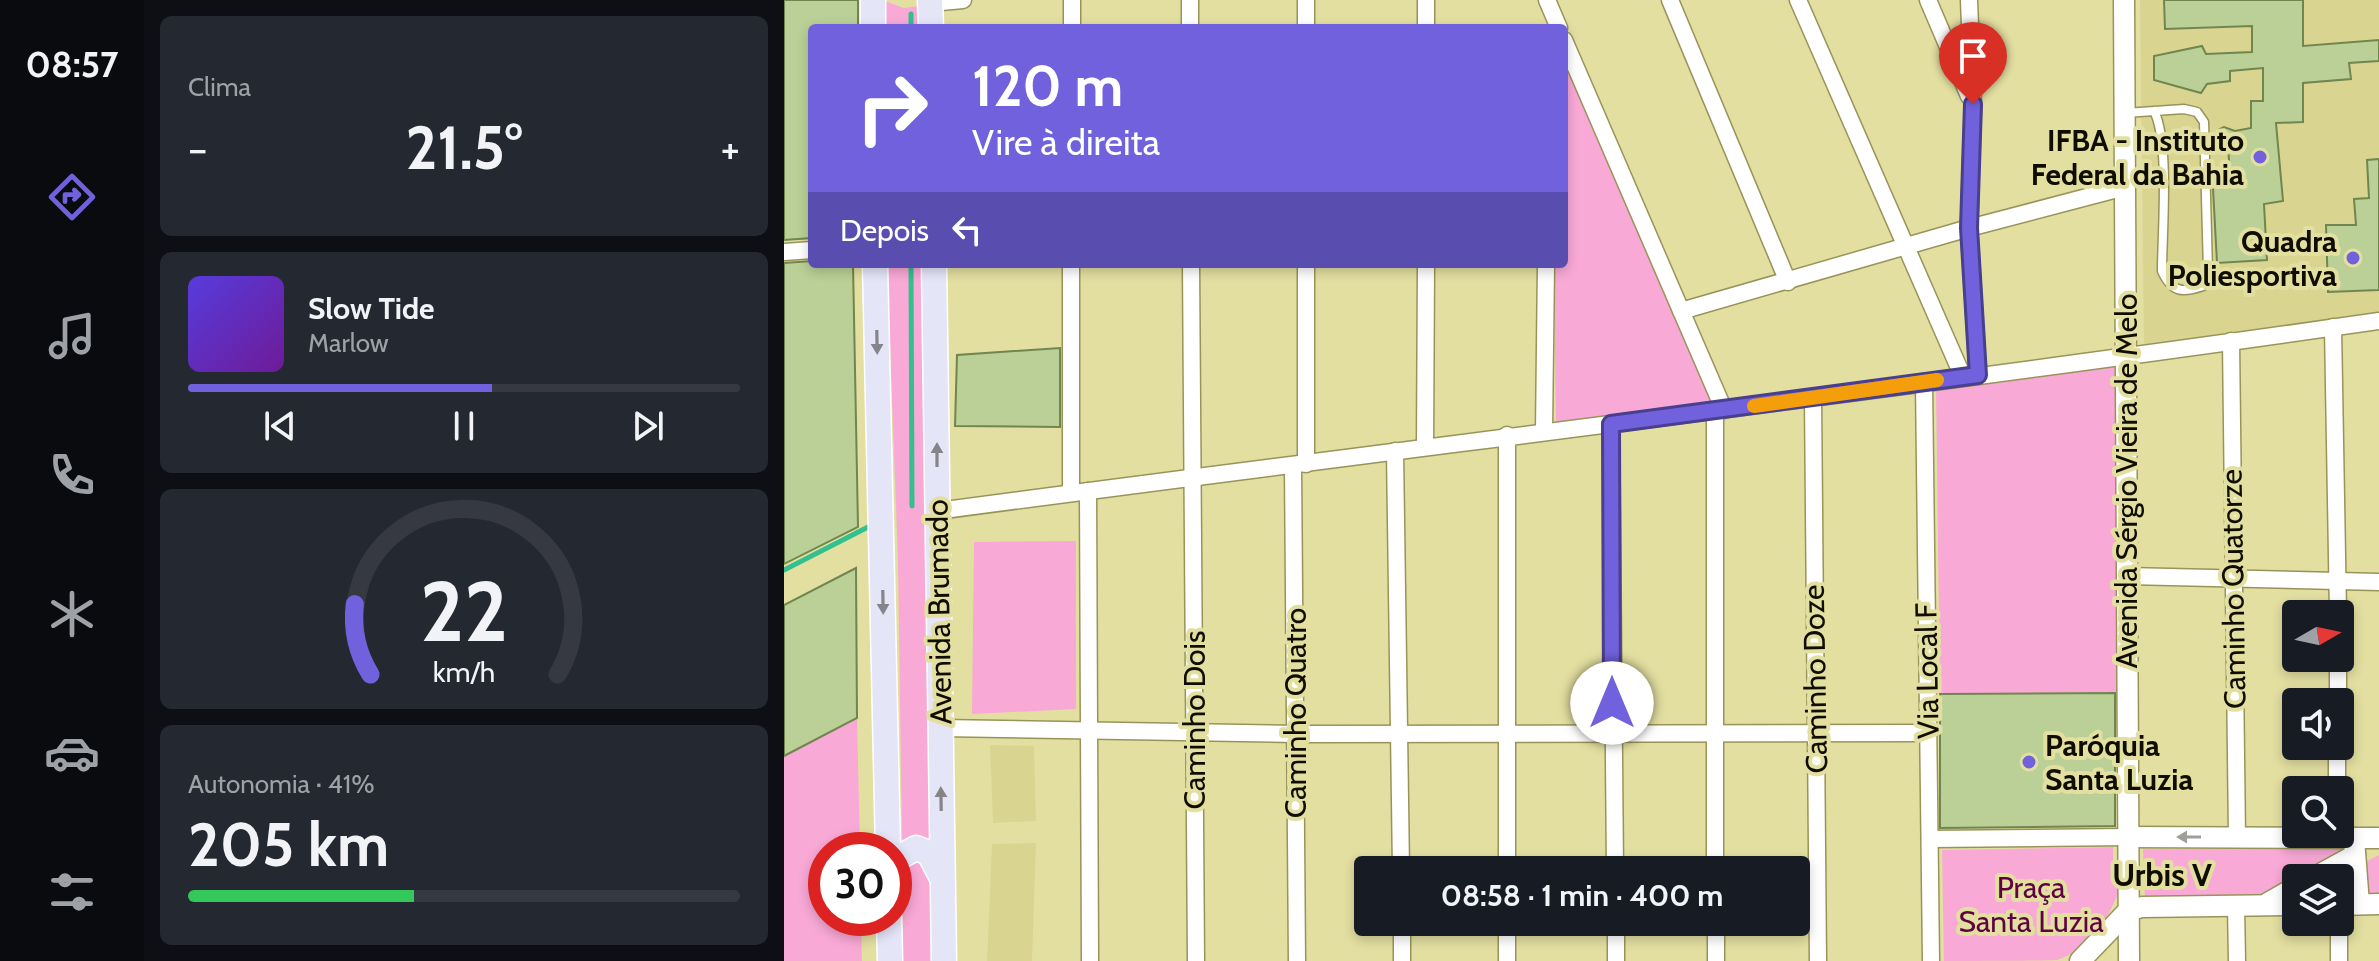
<!DOCTYPE html>
<html lang="pt">
<meta charset="utf-8">
<style>
body{margin:0;font-family:Cabin,sans-serif;background:#242831;color:#f1f3f6;height:100vh;display:flex;flex-direction:column;font-size:30px;white-space:nowrap}
*{box-sizing:border-box;margin:0}
p{font-size:26px;color:#9ea1a6}
.icon{flex:none;width:44px;height:44px;fill:none;stroke:currentColor;stroke-width:2;stroke-linecap:round;stroke-linejoin:round}
.map{position:relative;flex:1;overflow:hidden}
.drawer{display:flex;flex-direction:column;gap:16px;padding:16px;background:#0d0f14;width:640px}
.drawer>*{flex:none}
.hud{position:absolute;left:24px;top:24px;width:760px;height:244px;border-radius:8px;box-shadow:0 4px 12px #0003;background:#7161dc;color:#fff;overflow:hidden}
.needle{width:52px;rotate:81deg}
.tools{position:absolute;left:1498px;top:600px;display:grid;gap:16px}
.tools a{display:grid;place-items:center;width:72px;height:72px;border-radius:8px;background:#171b24;box-shadow:0 4px 12px #0003;font-size:40px}
.speed{position:absolute;left:24px;top:832px;display:flex;gap:16px;font-size:40px;font-weight:700;text-align:center}
.speed>*{display:grid;place-content:center;width:104px;height:104px;border-radius:50%;background:#171b24;box-shadow:0 4px 12px #0003;line-height:1}
.speed .limit{border:12px solid #d22;background:#fff;color:#111}
.pin{position:absolute;display:grid;place-items:center;width:68px;height:68px;color:#fff;margin:-82px -34px;border-radius:50% 50% 50% 0;rotate:-45deg;box-shadow:0 0 8px #0007}
.pin .icon{rotate:45deg}
.me{position:absolute;width:88px;margin:-44px;rotate:0deg;stroke-linejoin:round;filter:drop-shadow(0 0 6px #0008)}
.turn{display:flex;align-items:center;gap:28px;height:168px;padding:0 32px;font-size:36px}
.turn .icon{width:104px;height:104px;stroke-width:2.5}
.turn b{display:block;font-size:56px;line-height:68px}
.then{display:flex;align-items:center;height:76px;padding:0 32px;background:#0003;gap:16px;font-size:30px}
.big{font-size:60px;font-weight:700;line-height:1.1}
.drawer .tile{flex:1;display:flex;flex-direction:column;justify-content:center;gap:12px;min-width:0;padding:0 28px;border-radius:12px;background:#242831}
.drawer .dial{align-items:center;gap:0}
.dial svg{height:208px;overflow:visible;fill:none;stroke:#363941;stroke-width:7;stroke-linecap:round;text-anchor:middle}
.dial text{fill:#f1f3f6;stroke:none}
.song{display:flex;align-items:center;gap:24px}
.cover{width:96px;height:96px;border-radius:12px;background:linear-gradient(135deg,hsl(250 70% 55%),hsl(280 70% 35%))}
.played{height:8px;border-radius:4px;background:linear-gradient(90deg,#7161dc 55%,#363941 55%)}
.keys{display:flex;justify-content:space-around;direction:ltr}
.heat{display:flex;justify-content:space-between;align-items:center;font-size:44px;direction:ltr}
.charge{height:12px;border-radius:6px;background:linear-gradient(90deg,#34c759 41%,#363941 0)}
.trip{position:absolute;left:570px;top:856px;width:456px;height:80px;border-radius:8px;background:#171b24;box-shadow:0 4px 12px #0003;font-weight:700;line-height:80px;text-align:center}
main{display:flex;flex:1;min-height:0}
.dock{display:flex;flex-direction:column;width:144px;justify-content:space-around;align-items:center;background:#090b0e;color:#9ea1a6}
.dock .icon{width:56px;height:56px}
.dock .active{color:#7161dc}
.dock b{font-size:36px;color:#f1f3f6}
.map>svg:first-child{display:block}
</style>
<main>
<nav class="dock">
<b>08:57</b>
<svg class="icon active" aria-label="directions" viewBox="0 0 24 24"><path d="M12 3l9 9-9 9-9-9zM9 14v-3h6M13 9l2 2-2 2"/></svg>
<svg class="icon" aria-label="music" viewBox="0 0 24 24"><path d="M9 18V5l10-2v13"/><circle cx="6" cy="18" r="3"/><circle cx="16" cy="16" r="3"/></svg>
<svg class="icon" aria-label="phone" viewBox="0 0 24 24"><path d="M5 4h4l2 5-3 2q2 4 5 5l2-3 5 2v4C11 20 4 13 5 4z"/></svg>
<svg class="icon" aria-label="climate" viewBox="0 0 24 24"><path d="M12 3v18M4 7l16 10M4 17L20 7"/></svg>
<svg class="icon" aria-label="car" viewBox="0 0 24 24"><path d="M5 17H2v-5l4-1 3-4h7l3 4 3 1v5h-3M9 17h6M6 11h13"/><circle cx="7" cy="17" r="2"/><circle cx="17" cy="17" r="2"/></svg>
<svg class="icon" aria-label="filters" viewBox="0 0 24 24"><path d="M4 7h16M4 17h16"/><circle cx="9" cy="7" r="2"/><circle cx="15" cy="17" r="2"/></svg>
</nav>
<section class="drawer">
<div class="tile"><p>Clima</p>
<div class="heat"><a>−</a><b class="big">21.5°</b><a>+</a></div>
</div>
<div class="tile">
<div class="song"><i class="cover"></i><div><b>Slow Tide</b><p>Marlow</p></div></div>
<div class="played"></div>
<div class="keys"><svg class="icon" aria-label="previous" viewBox="0 0 24 24"><path d="M18 5L8 12l10 7zM5 5v14"/></svg><svg class="icon" aria-label="pause" viewBox="0 0 24 24"><path d="M8 5v14M16 5v14"/></svg><svg class="icon" aria-label="next" viewBox="0 0 24 24"><path d="M6 5l10 7-10 7zM19 5v14"/></svg></div>
</div>
<div class="tile dial"><svg viewBox="0 0 100 80">
<path d="M14 69A42 42 0 1 1 86 69"/>
<path d="M14 69A42 42 0 0 1 8 42" stroke="#7161dc"/>
<text x="50" y="56" font-size="32" font-weight="700">22</text>
<text x="50" y="72" font-size="11">km/h</text>
</svg></div>
<div class="tile"><p>Autonomia · 41%</p><b class="big">205 km</b><div class="charge"></div></div>
</section>
<div class="map">
<svg width="1595" height="961" viewBox="0 0 1595 961">
<rect width="100%" height="100%" fill="#e3dfa1"/>
<!-- built -->
<g fill="#d9d590">
<polygon points="1356,0 1595,0 1595,313 1360,347"/>
<polygon points="206,745 250,746 252,821 209,823"/>
<polygon points="252,843 248,961 203,961 208,844"/>
</g>
<!-- green -->
<g fill="#f9a9d6">
<polygon points="101,1 120,8 135,6 144,28 101,28"/>
<polygon points="780,53 934,407 772,426 770,264 780,264"/>
<polygon points="103,264 146,264 154,844 141,837 118,841 114,560"/>
<polygon points="1339,364 1340,692 1156,694 1152,388"/>
<polygon points="292,541 292,709 188,714 190,542"/>
<polygon points="73,718 76,850 42,850 42,918 77,918 78,961 0,961 0,756"/>
<path d="M1329 847 1330 885 1336 886C1329 915 1302 951 1273 960 1254 961 1184 961 1160 961L1158 850Z"/>
<polygon points="1359,849 1563,849 1476,895 1361,899"/>
<polygon points="1595,855 1595,897 1556,898 1556,878 1549,878"/>
<polygon points="123,860 146,861 155,961 119,961 118,867"/>
</g>
<g fill="none" stroke-linecap="round" stroke-linejoin="round">
<!-- stream -->
<g stroke="#32c08f" stroke-width="5">
<polyline points="127,14 127,28"/>
<polyline points="127,264 128,506"/>
<polyline points="0,570 86,526"/>
</g>
</g>
<!-- building -->
<g fill="#bad097" stroke="#71854f" stroke-width="2">
<polygon points="0,0 74,0 74,28 28,28 28,238 0,240"/>
<polygon points="1380,0 1519,0 1519,46 1595,40 1595,61 1565,63 1567,79 1519,83 1519,122 1492,123 1499,201 1480,204 1483,260 1433,263 1428,170 1446,169 1444,150 1432,139 1434,130 1440,127 1451,131 1467,128 1467,101 1479,101 1479,68 1446,71 1446,81 1423,84 1417,93 1370,80 1370,56 1418,46 1422,54 1468,52 1468,26 1381,29"/>
<polygon points="1595,159 1595,290 1544,292 1542,225 1572,225 1570,199 1585,198 1583,160"/>
<polygon points="28,261 28,264 69,264 74,527 0,564 0,263"/>
<polygon points="276,348 276,427 171,426 173,355"/>
<polygon points="72,568 73,718 0,756 0,605"/>
<polygon points="1331,693 1331,826 1156,828 1156,694"/>
</g>
<g fill="none" stroke-linecap="round" stroke-linejoin="round">
<!-- service casing -->
<g stroke="#989459" stroke-width="11">
<path id="service" d="M1341 113 1400 109 1413 112 1420 122 1424 272 1419 286C1399 293 1388 293 1378 271 1378 233 1386 142 1370 111"/>
</g>
<!-- minor casing -->
<g stroke="#989459" stroke-width="19">
<g id="minor">
<polyline points="406,0 406,28"/>
<polyline points="763,0 775,28"/>
<polyline points="886,0 1004,282"/>
<polyline points="1014,0 1179,377"/>
<polyline points="1144,0 1185,96"/>
<polyline points="1185,0 1189,104 1185,228 1194,375"/>
<polyline points="146,3 179,0"/>
<polyline points="288,28 288,0"/>
<polyline points="522,28 522,0"/>
<polyline points="642,28 642,0"/>
<polyline points="780,40 940,410"/>
<polyline points="0,252 28,250"/>
<polyline points="407,264 412,961"/>
<polyline points="897,311 1185,228 1341,187"/>
<polyline points="1549,327 1554,614"/>
<polyline points="1447,341 1453,838"/>
<polyline points="1140,382 1147,961"/>
<polyline points="1029,397 1034,961"/>
<polyline points="931,412 931,870"/>
<polyline points="827,424 831,870"/>
<polyline points="760,430 762,264"/>
<polyline points="723,435 723,870"/>
<polyline points="641,447 642,264"/>
<polyline points="611,451 617,870"/>
<polyline points="522,464 522,264"/>
<polyline points="509,466 513,961"/>
<polyline points="304,491 306,961"/>
<polyline points="287,493 287,264"/>
<path d="M153 511C634 447 1115 390 1595 321"/>
<polyline points="1343,576 1595,582"/>
<polyline points="1554,702 1554,658"/>
<polyline points="157,728 511,734 1143,733"/>
<polyline points="1553,790 1553,746"/>
<polyline points="1147,839 1345,837"/>
<polyline points="1452,905 1453,961"/>
<polyline points="618,922 618,961"/>
<polyline points="832,922 832,961"/>
<polyline points="932,922 932,961"/>
<polyline points="1555,922 1555,961"/>
<polyline points="723,961 723,922"/>
</g>
</g>
<!-- tertiary casing -->
<g stroke="#989459" stroke-width="23">
<g id="tertiary">
<polyline points="1340,0 1345,961"/>
<polyline points="1345,837 1595,838"/>
<polyline points="1570,839 1575,904"/>
<polyline points="1529,878 1571,855"/>
<polyline points="1484,903 1512,887"/>
<polyline points="1556,905 1595,904"/>
<polyline points="1296,961 1344,911 1358,907 1512,905"/>
</g>
</g>
<!-- primary casing -->
<g stroke="#fff" stroke-width="27">
<g id="primary">
<polyline points="89,0 89,28"/>
<polyline points="146,0 147,28"/>
<polyline points="91,264 104,850"/>
<polyline points="150,264 160,961"/>
<polyline points="110,860 132,848 145,853 157,876"/>
<polyline points="105,918 106,961"/>
</g>
</g>
<!-- service -->
<use href="#service" stroke="#fff" stroke-width="8"/>
<!-- minor -->
<use href="#minor" stroke="#fff" stroke-width="16"/>
<!-- tertiary -->
<use href="#tertiary" stroke="#fff" stroke-width="20"/>
<!-- primary -->
<use href="#primary" stroke="#e5e5f8" stroke-width="24"/>
</g>
<!-- one-way arrows -->
<defs><path id="oneway-solid" d="M-6-.8H1V-3.2L6.5 0L1 3.2V.8H-6Z" transform="scale(2)"/></defs>
<g fill="#858488">
<use href="#oneway-solid" transform="translate(93 342) rotate(89)"/>
<use href="#oneway-solid" transform="translate(153 455) rotate(-90)"/>
<use href="#oneway-solid" transform="translate(99 602) rotate(89)"/>
<use href="#oneway-solid" transform="translate(157 799) rotate(-91)"/>
</g>
<use fill="#9f9e99" href="#oneway-solid" transform="translate(1405 837) rotate(-180)"/>
<g fill="none" stroke-linecap="round" stroke-linejoin="round">
<!-- route casing -->
<g stroke="#493f8f" stroke-width="20">
<polyline id="route" points="828,703 827,424 1194,375 1185,228 1189,104"/>
</g>
<!-- route -->
<use href="#route" stroke="#7161dc" stroke-width="14"/>
<!-- slow -->
<polyline stroke="#f59e0b" stroke-width="14" points="970,406 1153,380"/>
</g>
<!-- markers -->
<g fill="#7161dc" stroke="#e3dfa1" stroke-width="3">
<circle cx="1476" cy="157" r="8"/>
<circle cx="1569" cy="258" r="8"/>
<circle cx="1245" cy="762" r="8"/>
</g>
<g text-anchor="middle" dominant-baseline="central" stroke-width="8" stroke-linejoin="round" paint-order="stroke">
<!-- poi labels -->
<g font-size="30" font-weight="bold" fill="#0f0d00" stroke="#e3dfa1" text-anchor="end">
<text x="1460" y="140">IFBA - Instituto<tspan x="1460" dy="34">Federal da Bahia</tspan></text>
<text x="1553" y="241">Quadra<tspan x="1553" dy="34">Poliesportiva</tspan></text>
<text x="1261" y="745" text-anchor="start">Paróquia<tspan x="1261" dy="34">Santa Luzia</tspan></text>
</g>
<!-- street labels -->
<g font-size="30" fill="#0f0d00" stroke="#e3dfa1">
<text transform="translate(1342 481) rotate(-90)">Avenida Sérgio Vieira de Melo</text>
<text transform="translate(1449 589) rotate(-91)">Caminho Quatorze</text>
<text transform="translate(155 612) rotate(-91)">Avenida Brumado</text>
<text transform="translate(1143 671) rotate(-91)">Via Local F</text>
<text transform="translate(1031 679) rotate(-91)">Caminho Doze</text>
<text transform="translate(511 713) rotate(-90)">Caminho Quatro</text>
<text transform="translate(410 720) rotate(-90)">Caminho Dois</text>
</g>
<!-- park labels -->
<g font-size="30" fill="#5e0242" stroke="#e3dfa1">
<text x="1247" y="887">Praça<tspan x="1247" dy="34">Santa Luzia</tspan></text>
</g>
<!-- neighbourhood labels -->
<g font-size="32" font-weight="bold" fill="#0f0d00" stroke="#e3dfa1">
<text x="1378" y="874">Urbis V</text>
</g>
</g>
</svg>
<div class="tools">
<a><svg class="needle" viewBox="-14 -14 28 28"><path d="M0-13l5 13h-10z" fill="#e53935"/><path d="M0 13l5-13h-10z" fill="#9ea1a6"/></svg></a>
<a><svg class="icon" aria-label="sound" viewBox="0 0 24 24"><path d="M4 9h4l5-4v14l-5-4H4zM17 9q2 3 0 6"/></svg></a>
<a><svg class="icon" aria-label="search" viewBox="0 0 24 24"><circle cx="10" cy="10" r="6"/><path d="M15 15l6 6"/></svg></a>
<a><svg class="icon" aria-label="layers" viewBox="0 0 24 24"><path d="M12 4l9 5-9 5-9-5zM3 14l9 5 9-5"/></svg></a>
</div>
<div class="speed"><div class="limit">30</div></div>
<div class="pin" style="left:1189px;top:104px;background:#d93025"><svg class="icon" aria-label="arrive" viewBox="0 0 24 24"><path d="M6 21V4h12l-3 4 3 4H6"/></svg></div>
<svg class="me" style="left:828px;top:703px" viewBox="-20 -20 40 40"><circle r="19" fill="#fff"/><path d="M0-13L10 11 0 6-10 11z" fill="#7161dc"/></svg>
<div class="trip">08:58 · 1 min · 400 m</div>
<div class="hud">
<div class="turn"><svg class="icon" aria-label="right" viewBox="0 0 24 24"><path d="M7 20v-9h11M14 6l5 5-5 5"/></svg><div><b>120 m</b>Vire à direita</div></div>
<div class="then">Depois<svg class="icon" aria-label="left" viewBox="0 0 24 24"><path d="M17 20v-9H6M10 6l-5 5 5 5"/></svg></div>
</div>
</div>
</main>
